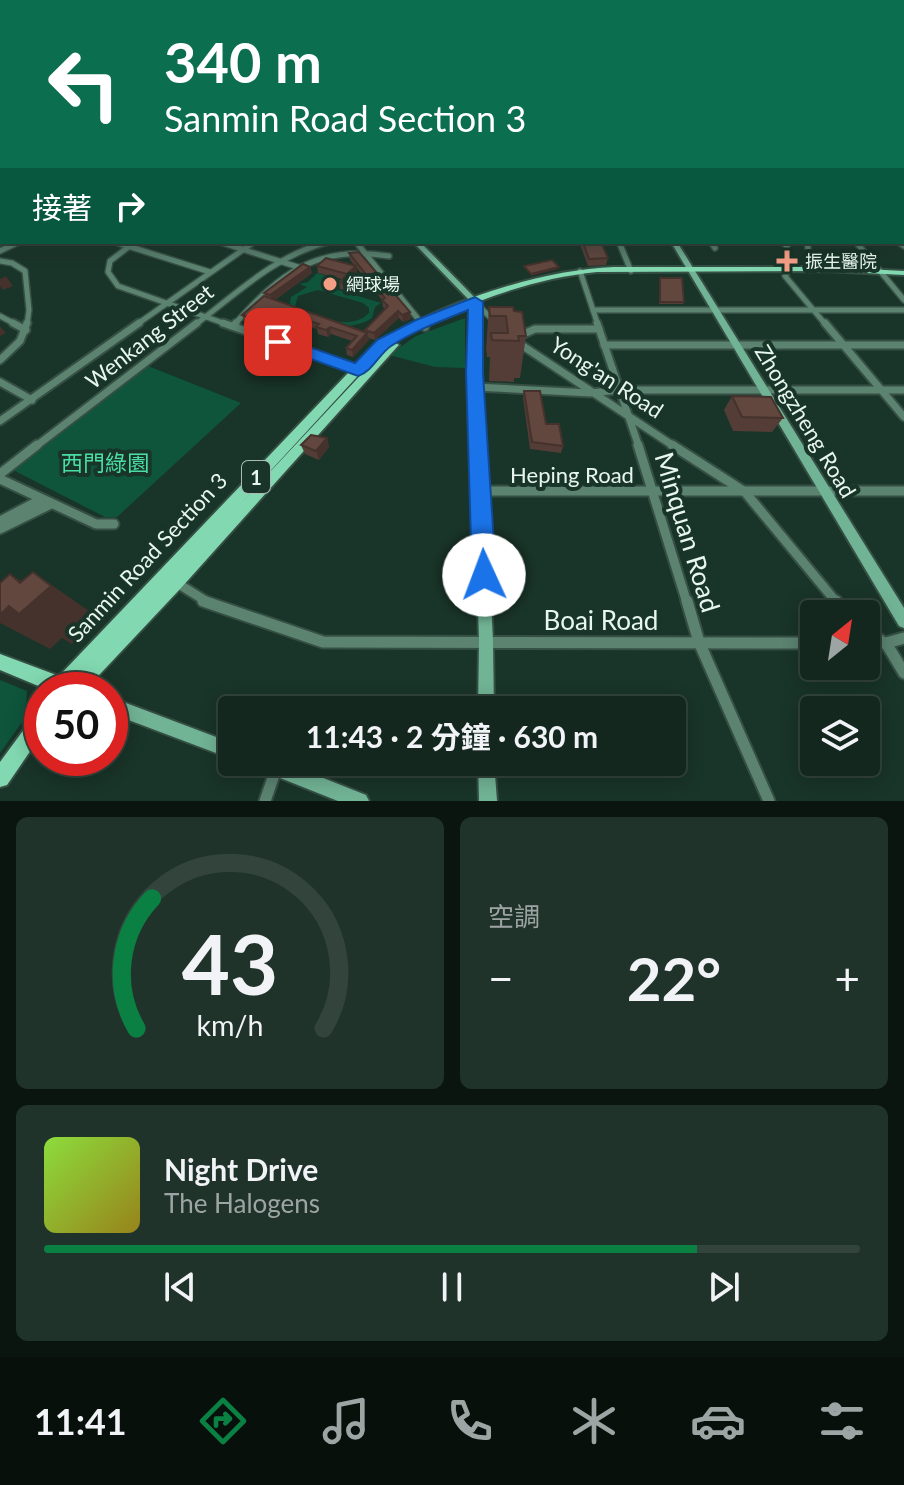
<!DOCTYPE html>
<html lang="zh-TW">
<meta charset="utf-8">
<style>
body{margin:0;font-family:Lato,"Noto Sans TC",sans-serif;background:#20332b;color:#f1f3f6;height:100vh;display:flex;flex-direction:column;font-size:30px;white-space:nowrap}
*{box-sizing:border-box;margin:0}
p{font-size:26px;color:#9da5a4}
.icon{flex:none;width:44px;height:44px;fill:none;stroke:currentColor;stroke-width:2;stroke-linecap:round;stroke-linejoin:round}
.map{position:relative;height:801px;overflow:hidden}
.side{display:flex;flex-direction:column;gap:16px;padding:16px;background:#0a1510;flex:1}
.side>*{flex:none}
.guide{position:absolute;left:0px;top:0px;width:904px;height:244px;box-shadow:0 4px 20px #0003,0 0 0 2px #32443c;background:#0b6e4f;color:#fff;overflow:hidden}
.needle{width:52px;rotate:30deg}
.tools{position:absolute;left:800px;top:600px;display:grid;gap:16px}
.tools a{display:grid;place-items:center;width:80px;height:80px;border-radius:8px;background:#13271e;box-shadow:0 4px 20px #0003,0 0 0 2px #32443c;font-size:40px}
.speed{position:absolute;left:24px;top:672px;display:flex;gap:16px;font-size:40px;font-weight:700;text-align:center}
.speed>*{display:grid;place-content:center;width:104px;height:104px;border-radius:50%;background:#13271e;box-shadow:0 4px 20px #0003,0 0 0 2px #32443c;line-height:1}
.speed .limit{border:12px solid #d22;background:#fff;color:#111}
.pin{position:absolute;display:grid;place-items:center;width:68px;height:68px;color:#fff;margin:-34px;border-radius:16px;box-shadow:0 4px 12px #0006}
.me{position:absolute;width:88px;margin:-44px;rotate:358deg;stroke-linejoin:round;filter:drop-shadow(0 0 6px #0008)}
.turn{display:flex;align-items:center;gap:28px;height:168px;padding:0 32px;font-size:36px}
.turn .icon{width:104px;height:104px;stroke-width:2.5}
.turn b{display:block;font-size:56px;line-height:68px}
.then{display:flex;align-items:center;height:76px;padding:0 32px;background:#0003;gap:16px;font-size:30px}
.big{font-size:60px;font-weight:700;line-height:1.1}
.side .tile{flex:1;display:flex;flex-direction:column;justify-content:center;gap:12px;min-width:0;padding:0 28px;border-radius:12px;background:#20332b}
.side .dial{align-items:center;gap:0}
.dial svg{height:208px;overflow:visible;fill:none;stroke:#32443c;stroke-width:7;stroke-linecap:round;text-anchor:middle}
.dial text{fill:#f1f3f6;stroke:none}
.song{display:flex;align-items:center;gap:24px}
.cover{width:96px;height:96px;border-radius:12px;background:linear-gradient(135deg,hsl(90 70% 55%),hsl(50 70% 35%))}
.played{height:8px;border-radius:4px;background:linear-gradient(90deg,#0b8043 80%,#32443c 80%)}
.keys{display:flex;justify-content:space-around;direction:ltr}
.heat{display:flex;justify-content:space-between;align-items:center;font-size:44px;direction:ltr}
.side .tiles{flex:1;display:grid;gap:16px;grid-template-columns:1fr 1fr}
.tile:last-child{grid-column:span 2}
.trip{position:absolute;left:218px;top:696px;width:468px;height:80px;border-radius:8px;background:#13271e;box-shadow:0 4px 20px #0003,0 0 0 2px #32443c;font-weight:700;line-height:80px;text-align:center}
.dock{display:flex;height:128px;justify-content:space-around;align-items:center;background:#08100c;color:#9da5a4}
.dock .icon{width:56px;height:56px}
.dock .on{color:#0b8043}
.dock b{font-size:36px;color:#f1f3f6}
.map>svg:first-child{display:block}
</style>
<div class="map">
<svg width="904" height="801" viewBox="0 0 904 801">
<rect width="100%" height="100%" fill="#193428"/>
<!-- green -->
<g fill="#0e553c" fill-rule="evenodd">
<path d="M317 273 343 281 335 289 381 303 375 307 372 318C349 334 312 323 289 308L291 297 307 287 299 284 308 282ZM318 290 363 303 369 308V313C351 332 314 317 295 306L298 296Z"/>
<polygon points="465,318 465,368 435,367 389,355 416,336"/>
<polygon points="148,366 241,403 117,517 105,517 13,470"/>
<polygon points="0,680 27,691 25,718 0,753"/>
</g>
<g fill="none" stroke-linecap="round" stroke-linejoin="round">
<!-- street-far3 casing -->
<g stroke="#364f44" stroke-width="8">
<g id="street-far3">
<polyline points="115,242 210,272"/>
<polyline points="135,242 110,261 108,272 118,286 229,325"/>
<polyline points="220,242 298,267"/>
<polyline points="356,242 423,325"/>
<polyline points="619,242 631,271"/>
<polyline points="711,242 715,248"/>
<polyline points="783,242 787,247"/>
<polyline points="807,242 808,248"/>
<polyline points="856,242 904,300"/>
<polyline points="898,242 904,246"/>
<polyline points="0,251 19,242"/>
<polyline points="0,261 12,263 25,271 29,310 27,325"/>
<polyline points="789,270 785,276 826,325"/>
<polyline points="580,271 598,325"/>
<polyline points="475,302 493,320"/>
<polyline points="593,310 904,310"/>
<polyline points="0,316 17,325"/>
<polyline points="136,325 254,242"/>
<path d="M195 325C237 293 276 255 328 242"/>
<path d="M234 325C280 273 318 244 389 256"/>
</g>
</g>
<!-- street-far2 casing -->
<g stroke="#364f44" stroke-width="11">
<g id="street-far2">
<polyline points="13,323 26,330"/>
<polyline points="223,323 366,373"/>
<polyline points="422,323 425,327"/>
<polyline points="597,323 639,447"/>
<polyline points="825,323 904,417"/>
<polyline points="233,326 236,323"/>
<polyline points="519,336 535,329 599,329"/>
<polyline points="517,342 675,447"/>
<polyline points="604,345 904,345"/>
<polyline points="0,360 20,341 27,323"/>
<polyline points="0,382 32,400"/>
<polyline points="475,387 590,393 619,390 904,390"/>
<polyline points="0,421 139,323"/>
<polyline points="35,447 197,323"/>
</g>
</g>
<!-- street-far1 casing -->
<g stroke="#364f44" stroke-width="13">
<g id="street-far1">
<polyline points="638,445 687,603"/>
<polyline points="672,445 745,492 837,603"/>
<polyline points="0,474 37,445"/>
<polyline points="0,479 96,524 114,524"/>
<polyline points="480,491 904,491"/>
<polyline points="0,521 40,500"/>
<polyline points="0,529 49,505"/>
<polyline points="177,583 209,603"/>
</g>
</g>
<!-- street casing -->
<g stroke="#364f44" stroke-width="15">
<g id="street">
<polyline points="203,601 323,642 814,643"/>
<polyline points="687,601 699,642 769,801"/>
<polyline points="836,601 846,614"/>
<polyline points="866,634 880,640"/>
<polyline points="866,643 886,643 904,638"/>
<polyline points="886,643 904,673"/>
<polyline points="265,801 276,769"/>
</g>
</g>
<!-- secondary casing -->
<g stroke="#364f44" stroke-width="4">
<g id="secondary">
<polygon points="413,242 420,242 479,302 477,310 493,641 494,710 478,710 479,641 469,310 471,302"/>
<polygon points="671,242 677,242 904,608 904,628 899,626"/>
<polygon points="110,697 232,743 232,759 110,713"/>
<polygon points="253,762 283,762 366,795 369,801 338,801 255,768"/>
<polygon points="478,762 494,762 497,801 479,801"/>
</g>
</g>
<!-- primary casing -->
<g stroke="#364f44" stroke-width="4">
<g id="primary">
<path d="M614 267H827L904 271V275L827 271 597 272C526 279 456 307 394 342L399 345 397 347 181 588 85 690H48L0 670V654L59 676 370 350C432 305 537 270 614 267ZM385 349 241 503 378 354Z"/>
<polygon points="42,710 42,734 7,785 0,787 0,762 36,713"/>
</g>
</g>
<!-- street-far3 -->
<use href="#street-far3" stroke="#5b8370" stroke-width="5"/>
<!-- street-far2 -->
<use href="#street-far2" stroke="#5b8370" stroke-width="7"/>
<!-- street-far1 -->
<use href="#street-far1" stroke="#5b8370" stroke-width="9"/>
<!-- street -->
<use href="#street" stroke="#5b8370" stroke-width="11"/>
<!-- secondary -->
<use href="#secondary" fill="#71b395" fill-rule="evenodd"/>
<!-- primary -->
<use href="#primary" fill="#82d9b1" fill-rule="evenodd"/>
</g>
<!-- wall -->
<g fill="#543d36">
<polygon points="579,242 601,242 608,258 606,265 588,266"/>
<polygon points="625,242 639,242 639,244 626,244"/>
<polygon points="349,253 410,312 411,319 403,322 399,318 375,340 368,338 369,340 353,357 347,355 346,348 352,341 331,334 328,337 318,334 317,329 291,321 279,331 245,322 242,315 265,296 264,293 310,267 312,273 275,300 365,332 365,330 385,309 383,307 382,300 356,267 357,273 352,277 358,278 359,285 352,292 340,289 339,282 342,279 318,273 317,266 355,266 350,260"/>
<polygon points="660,278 684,302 683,304 659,304"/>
<polygon points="489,307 514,311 526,336 520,378 514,378 514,382 489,381 490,357 487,357 486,348"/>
<polygon points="524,391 563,446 561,453 530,449 523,398"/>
<polygon points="732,396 783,418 772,432 733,431 724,410"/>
<polygon points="327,438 329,447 319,460 305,454 301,445"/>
</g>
<!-- shaded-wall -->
<g fill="#45322c">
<polygon points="356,266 357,273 348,281 347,274"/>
<polygon points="310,267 312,273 272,302 270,295"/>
<polygon points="559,267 558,269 531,276 531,274"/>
<polygon points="6,276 13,286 3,290 0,286 0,279"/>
<polygon points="358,278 359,285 352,292 351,285"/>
<polygon points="398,311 399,318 375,340 374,333"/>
<polygon points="410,312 411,319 403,322 402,315"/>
<polygon points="289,314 291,321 279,331 277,324"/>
<polygon points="0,326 6,333 0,336"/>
<polygon points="330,327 331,334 328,337 326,330"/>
<polygon points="367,333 369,340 353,357 352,350"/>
<polygon points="327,438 329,447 319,460 316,451"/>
<polygon points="33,572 99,618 72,644 62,638 50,649 0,623 0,615 20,583 10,574 42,594"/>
</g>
<!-- building -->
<g fill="#62473f" stroke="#45322c" stroke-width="2">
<polygon points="583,242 601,242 608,258 589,259"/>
<polygon points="359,252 410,312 402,315 398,311 374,333 365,330 388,306 382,300 385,298 349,253"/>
<polygon points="326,258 356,266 347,274 317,266"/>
<polygon points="552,260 559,267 531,274 524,266"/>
<polygon points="303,264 310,267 270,295 264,293"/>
<polygon points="347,275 358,278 351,285 339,282"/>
<polygon points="660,278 682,278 684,302 660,302"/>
<polygon points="264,296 367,333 352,350 346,348 357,336 330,327 326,330 316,327 319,324 289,314 277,324 242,315"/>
<polygon points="489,307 513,307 514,311 522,312 526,336 518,336 519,341 492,340 491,333 508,333 506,316 490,316"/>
<polygon points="524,391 540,391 546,424 559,424 563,446 532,442"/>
<polygon points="732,396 771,397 783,418 742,417"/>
<polygon points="311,435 327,438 316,451 301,445"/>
<polygon points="33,572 51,586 19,614 9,606 0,615 0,583 10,574 20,583"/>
</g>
<!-- sky -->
<linearGradient id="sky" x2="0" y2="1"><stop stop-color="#0e1d16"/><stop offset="0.58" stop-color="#385053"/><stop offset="1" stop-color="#385053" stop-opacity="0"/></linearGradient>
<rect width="904" height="264" fill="url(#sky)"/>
<!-- route -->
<path fill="#1a73e8" stroke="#114b97" stroke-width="2" d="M475 297 483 302V373L496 575 493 584 484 587 475 584 472 575 466 373 468 310C442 321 415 330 391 346 379 354 372 372 358 376L272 345 270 342 278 336 355 363 377 340 416 320Z"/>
<!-- markers -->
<g fill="#f49e86" stroke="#193428" stroke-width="3">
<path d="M783 249h8v8h8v8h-8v8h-8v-8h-8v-8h8z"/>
<circle cx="330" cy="284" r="8"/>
</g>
<g text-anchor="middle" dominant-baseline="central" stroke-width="8" stroke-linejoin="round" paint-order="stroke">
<!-- far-poi labels -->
<g font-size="18" fill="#e7f7ee" stroke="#193428" text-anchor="start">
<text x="805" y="261">振生醫院</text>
<text x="346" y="284">網球場</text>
</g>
<!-- shield labels -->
<rect fill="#193428" stroke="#a9bcb3" stroke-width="2" x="242" y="461" width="28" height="32" rx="6"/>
<g font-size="20" font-weight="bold" fill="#e7f7ee">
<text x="256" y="477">1</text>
</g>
<!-- street labels -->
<g font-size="22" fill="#e7f7ee" stroke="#193428">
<text transform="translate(149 336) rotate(-38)">Wenkang Street</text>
<text transform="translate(607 377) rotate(33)">Yong'an Road</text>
<text transform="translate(806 421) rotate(59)">Zhongzheng Road</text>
<text x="572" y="474">Heping Road</text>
<text transform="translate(147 557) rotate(-47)">Sanmin Road Section 3</text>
</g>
<!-- park labels -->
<g font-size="22" fill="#4adea5" stroke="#193428">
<text x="105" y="462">西門綠園</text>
</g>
<!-- near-street labels -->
<g font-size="26" fill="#e7f7ee" stroke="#193428">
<text transform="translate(688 532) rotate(73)">Minquan Road</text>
<text x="601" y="620">Boai Road</text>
</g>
</g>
</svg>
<div class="tools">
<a><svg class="needle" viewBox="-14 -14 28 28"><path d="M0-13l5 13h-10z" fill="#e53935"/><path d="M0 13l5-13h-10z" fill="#9da5a4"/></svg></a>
<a><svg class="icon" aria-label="layers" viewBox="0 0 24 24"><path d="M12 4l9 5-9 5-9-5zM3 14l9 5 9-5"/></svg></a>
</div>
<div class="speed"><div class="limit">50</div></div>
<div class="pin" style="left:278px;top:342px;background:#d93025"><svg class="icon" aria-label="arrive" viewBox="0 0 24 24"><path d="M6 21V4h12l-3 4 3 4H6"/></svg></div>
<svg class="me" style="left:484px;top:575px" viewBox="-20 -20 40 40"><circle r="19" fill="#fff"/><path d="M0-13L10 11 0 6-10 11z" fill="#1a73e8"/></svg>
<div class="trip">11:43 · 2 分鐘 · 630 m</div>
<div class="guide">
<div class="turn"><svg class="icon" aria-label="left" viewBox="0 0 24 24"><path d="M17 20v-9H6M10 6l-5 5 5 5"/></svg><div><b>340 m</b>Sanmin Road Section 3</div></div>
<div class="then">接著<svg class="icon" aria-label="right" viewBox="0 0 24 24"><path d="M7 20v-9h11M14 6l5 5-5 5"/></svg></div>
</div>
</div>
<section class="side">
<div class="tiles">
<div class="tile dial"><svg viewBox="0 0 100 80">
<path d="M14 69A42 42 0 1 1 86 69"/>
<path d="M14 69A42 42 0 0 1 20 19" stroke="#0b8043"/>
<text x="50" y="56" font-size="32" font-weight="700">43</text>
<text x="50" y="72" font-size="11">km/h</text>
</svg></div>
<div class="tile"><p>空調</p>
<div class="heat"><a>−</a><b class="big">22°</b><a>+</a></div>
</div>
<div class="tile">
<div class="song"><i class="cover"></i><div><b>Night Drive</b><p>The Halogens</p></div></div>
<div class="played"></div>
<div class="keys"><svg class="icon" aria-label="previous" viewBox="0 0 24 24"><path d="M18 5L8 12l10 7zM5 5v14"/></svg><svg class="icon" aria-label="pause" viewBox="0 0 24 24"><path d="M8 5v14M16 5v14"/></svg><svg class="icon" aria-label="next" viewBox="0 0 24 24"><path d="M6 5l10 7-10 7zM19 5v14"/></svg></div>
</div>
</div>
</section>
<nav class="dock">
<b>11:41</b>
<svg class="icon on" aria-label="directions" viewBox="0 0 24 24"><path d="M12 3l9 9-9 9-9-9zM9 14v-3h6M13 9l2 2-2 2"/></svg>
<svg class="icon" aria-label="music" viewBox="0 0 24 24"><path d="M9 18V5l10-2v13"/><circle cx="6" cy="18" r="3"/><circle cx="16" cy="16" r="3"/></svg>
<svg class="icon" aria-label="phone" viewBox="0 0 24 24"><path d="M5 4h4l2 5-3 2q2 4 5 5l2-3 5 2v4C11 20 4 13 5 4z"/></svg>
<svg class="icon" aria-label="climate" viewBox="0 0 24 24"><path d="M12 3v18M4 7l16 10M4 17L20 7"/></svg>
<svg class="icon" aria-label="car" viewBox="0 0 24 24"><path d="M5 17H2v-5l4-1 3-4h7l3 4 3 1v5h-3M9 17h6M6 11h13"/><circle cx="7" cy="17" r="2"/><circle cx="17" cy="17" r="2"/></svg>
<svg class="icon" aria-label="filters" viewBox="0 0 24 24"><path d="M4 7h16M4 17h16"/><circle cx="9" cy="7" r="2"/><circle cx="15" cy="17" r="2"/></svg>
</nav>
